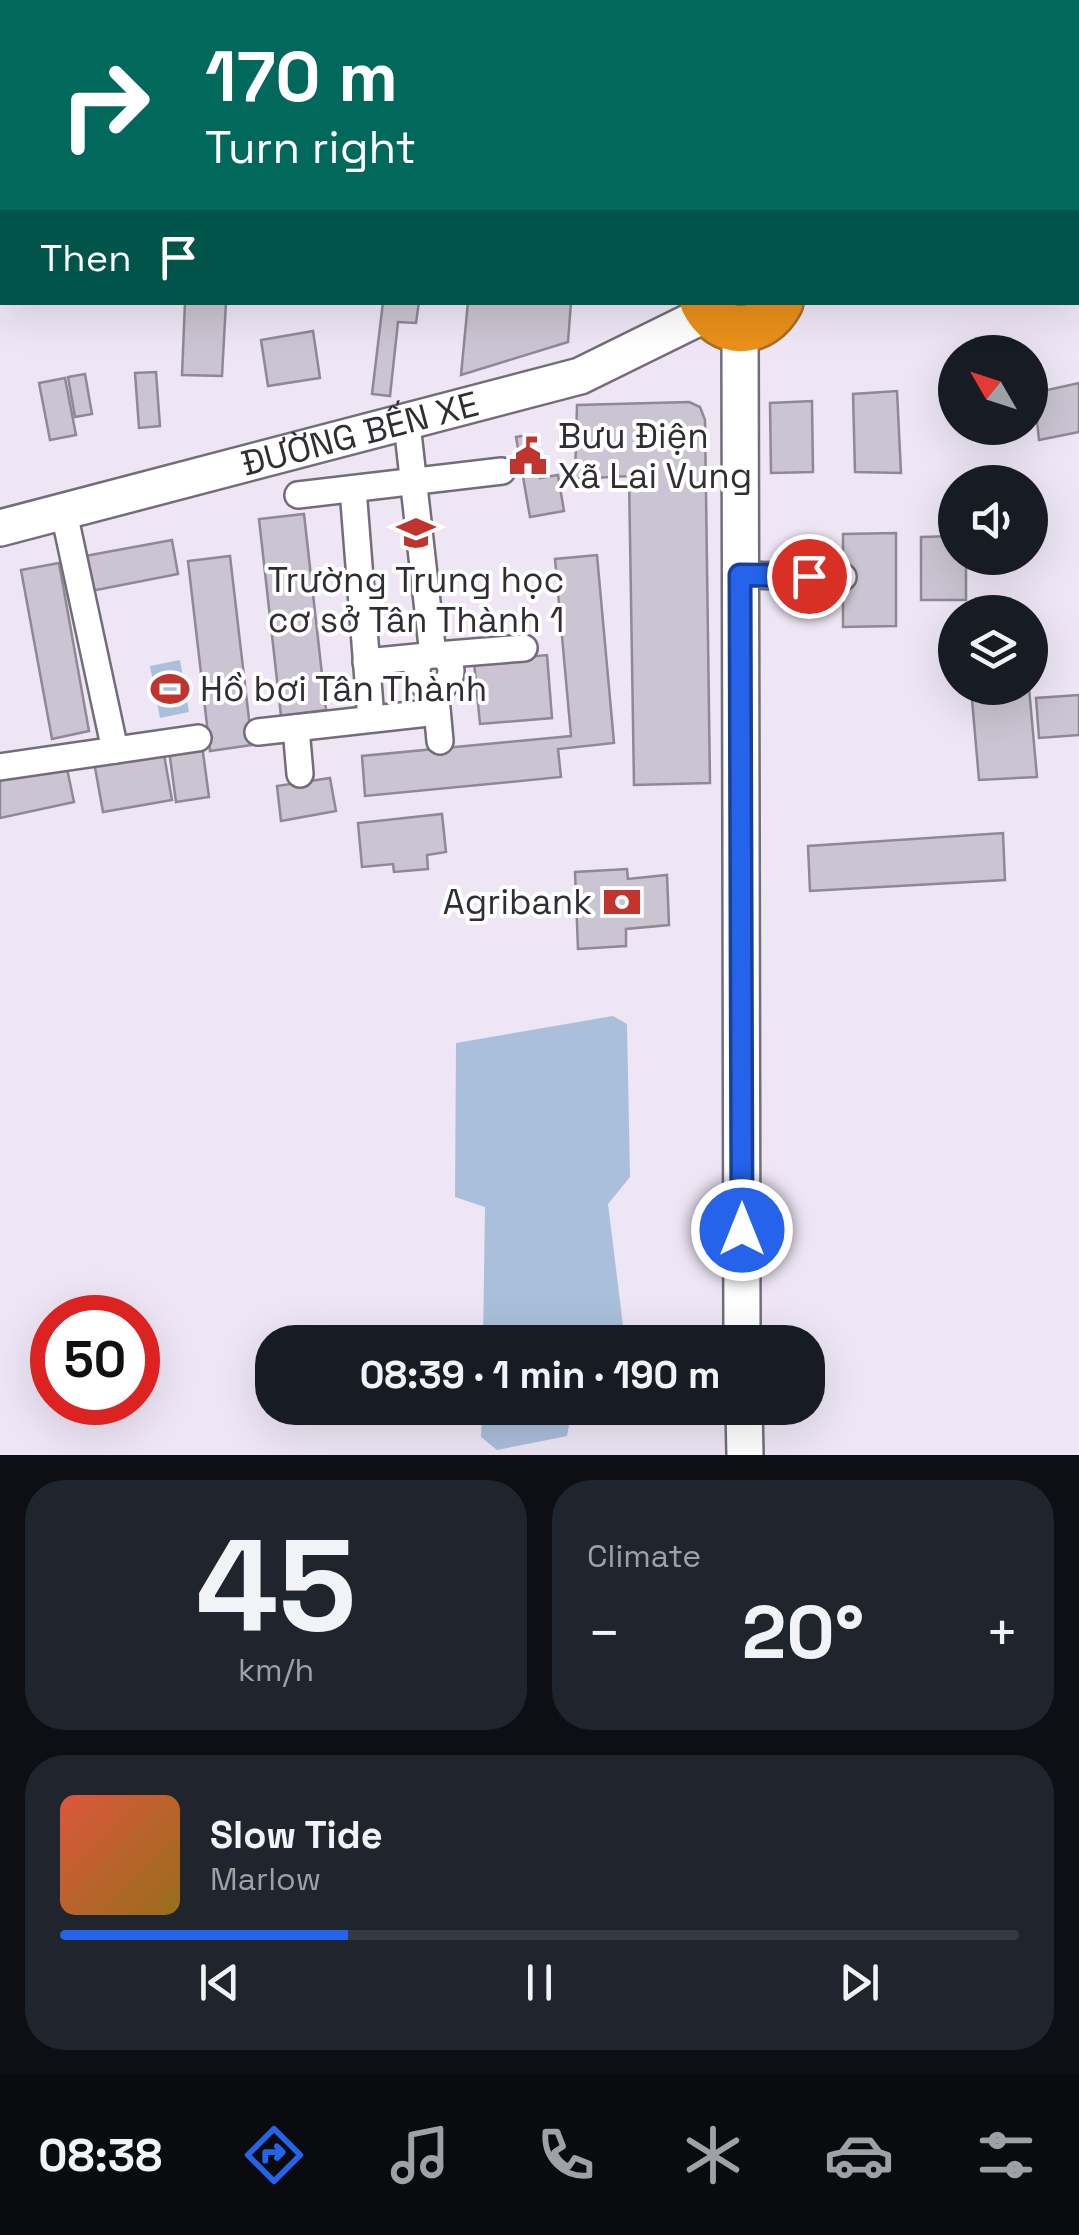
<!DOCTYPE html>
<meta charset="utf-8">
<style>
body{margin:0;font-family:"Space Grotesk",sans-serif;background:#20242c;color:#f1f3f6;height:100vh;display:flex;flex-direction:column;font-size:38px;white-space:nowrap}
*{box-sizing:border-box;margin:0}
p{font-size:32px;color:#9ea1a6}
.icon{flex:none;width:55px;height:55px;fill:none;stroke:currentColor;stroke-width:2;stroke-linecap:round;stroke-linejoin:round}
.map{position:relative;height:1455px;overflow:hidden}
.side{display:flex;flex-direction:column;gap:25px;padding:25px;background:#0d0f14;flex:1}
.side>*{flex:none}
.hud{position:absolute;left:0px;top:0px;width:1080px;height:305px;box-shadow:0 10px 40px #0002;background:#00695c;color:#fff;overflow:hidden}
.needle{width:65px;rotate:309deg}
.tools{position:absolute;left:938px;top:335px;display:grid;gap:20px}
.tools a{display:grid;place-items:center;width:110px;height:110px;border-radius:50%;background:#171b24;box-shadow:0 10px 40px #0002;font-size:50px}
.speed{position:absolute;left:30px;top:1295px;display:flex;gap:20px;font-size:50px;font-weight:700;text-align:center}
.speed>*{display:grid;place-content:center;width:130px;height:130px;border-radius:50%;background:#171b24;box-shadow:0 10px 40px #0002;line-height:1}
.speed .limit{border:15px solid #d22;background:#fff;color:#111}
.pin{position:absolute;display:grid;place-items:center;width:85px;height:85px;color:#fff;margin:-42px;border:5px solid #fff;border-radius:50%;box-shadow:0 2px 10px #0007}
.me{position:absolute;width:110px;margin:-55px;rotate:0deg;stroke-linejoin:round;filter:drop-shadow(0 0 8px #0008)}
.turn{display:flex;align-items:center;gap:35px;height:210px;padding:0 40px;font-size:45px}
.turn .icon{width:130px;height:130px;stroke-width:2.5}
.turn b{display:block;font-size:70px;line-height:85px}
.then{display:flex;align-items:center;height:95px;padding:0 40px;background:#0003;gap:20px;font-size:38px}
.big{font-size:75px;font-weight:600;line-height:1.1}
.side .tile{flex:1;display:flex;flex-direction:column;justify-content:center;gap:15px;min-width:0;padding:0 35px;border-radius:40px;background:#20242c}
.side .dial{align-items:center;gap:0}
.dial b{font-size:130px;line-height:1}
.song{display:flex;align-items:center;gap:30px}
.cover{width:120px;height:120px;border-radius:15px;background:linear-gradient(135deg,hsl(10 70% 55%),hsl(40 70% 35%))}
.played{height:10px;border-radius:5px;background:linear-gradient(90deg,#2563eb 30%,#363941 30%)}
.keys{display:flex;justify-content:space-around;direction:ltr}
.heat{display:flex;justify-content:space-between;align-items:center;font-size:55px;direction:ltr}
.side .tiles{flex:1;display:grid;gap:25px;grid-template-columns:1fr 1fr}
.tile:last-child{grid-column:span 2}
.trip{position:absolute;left:255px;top:1325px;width:570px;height:100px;border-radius:40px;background:#171b24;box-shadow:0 10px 40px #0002;font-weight:600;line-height:100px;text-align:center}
.dock{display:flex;height:160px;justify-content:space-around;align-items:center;background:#090b0e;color:#9ea1a6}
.dock .icon{width:70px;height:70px}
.dock .active{color:#2563eb}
.dock b{font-size:45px;color:#f1f3f6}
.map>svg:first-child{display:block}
</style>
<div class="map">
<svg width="1079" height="1455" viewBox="0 0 1079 1455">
<rect width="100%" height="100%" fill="#eee6f5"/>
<!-- water -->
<g fill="#aabfdb">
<polygon points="180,660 189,712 160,718 150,666"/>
<polygon points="613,1016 627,1024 630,1177 608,1204 625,1342 483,1342 485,1207 455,1197 456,1043"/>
<polygon points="482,1408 572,1408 567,1436 497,1450 481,1437"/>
</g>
<!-- building -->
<g fill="#cbc4d2" stroke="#8f8895" stroke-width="2.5">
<polygon points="970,0 1079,0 1079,4 1078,2"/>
<polygon points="185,302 226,302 222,376 182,375"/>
<polygon points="383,302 419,302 416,323 398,322 390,396 372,394"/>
<polygon points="468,302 571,302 568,342 461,375"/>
<polygon points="313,331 320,378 268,386 261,340"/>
<polygon points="156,372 160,426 139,428 135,373"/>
<polygon points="85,374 92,414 75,417 68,377"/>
<polygon points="65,378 76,435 50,440 39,383"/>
<polygon points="1079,383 1079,432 1039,440 1034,393"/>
<polygon points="897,391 901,473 855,472 853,394"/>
<polygon points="812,401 813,472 771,473 770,403"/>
<polygon points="689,402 700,407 705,420 710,783 634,785 629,476 575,479 577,405"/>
<polygon points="533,434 540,478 558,475 564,511 530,517 516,437"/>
<polygon points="304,514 326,710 281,716 259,519"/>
<polygon points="896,533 896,626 843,627 843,534"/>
<polygon points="955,536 955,558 966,558 966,600 921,600 921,537"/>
<polygon points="172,540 178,574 91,591 85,556"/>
<polygon points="597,555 614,743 558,749 561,777 365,796 362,756 571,736 555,559"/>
<polygon points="230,556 252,745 210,751 188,561"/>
<polygon points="59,563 89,731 52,739 21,570"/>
<polygon points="547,655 552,718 480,724 474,662"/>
<polygon points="971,688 1029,688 1037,777 979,780"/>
<polygon points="1079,695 1079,735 1039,738 1036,698"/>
<polygon points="202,745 209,797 176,802 169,750"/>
<polygon points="163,749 172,800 103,812 94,762"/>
<polygon points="66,764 74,802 0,818 0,778"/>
<polygon points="330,778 336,811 281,821 277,786"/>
<polygon points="442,814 446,852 427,855 428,869 394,872 393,864 362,867 358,823"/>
<polygon points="1003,833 1005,880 810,891 808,846"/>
<polygon points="627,869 628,879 667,875 669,925 626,929 626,946 578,949 575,872"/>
</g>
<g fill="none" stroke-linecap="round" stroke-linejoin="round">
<!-- street casing -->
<g stroke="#736d7a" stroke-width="30">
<g id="street">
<polyline points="407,424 433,655"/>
<polyline points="353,489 371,719"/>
<polyline points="298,495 502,471"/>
<polyline points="64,513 115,750"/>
<polyline points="741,575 843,577"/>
<circle cx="434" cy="671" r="17"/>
<polyline points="437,655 524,648"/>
<polyline points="366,662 427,656"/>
<polyline points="436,698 440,741"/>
<polyline points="296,728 300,774"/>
<polyline points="258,732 437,712"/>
<polyline points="0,767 198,738"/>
</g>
</g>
<!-- secondary casing -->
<g stroke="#736d7a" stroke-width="40">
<g id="secondary">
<polyline points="828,2 829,0"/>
<polyline points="740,330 742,1342"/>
<path id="s1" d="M0 528 580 376 708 313"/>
<polyline points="744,1408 745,1455"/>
</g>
</g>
<!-- highway casing -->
<g stroke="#a96d23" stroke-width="50">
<g id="highway">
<polyline points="197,0 201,2"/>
<polyline points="1078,265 1079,265"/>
<path d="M703 302C720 338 762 337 780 302"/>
</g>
</g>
<!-- street -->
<use href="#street" stroke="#fff" stroke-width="25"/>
<!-- secondary -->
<use href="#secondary" stroke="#fff" stroke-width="35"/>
<!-- highway -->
<use href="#highway" stroke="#ea901a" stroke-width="45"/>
</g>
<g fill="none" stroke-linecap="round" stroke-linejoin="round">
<!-- route casing -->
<g stroke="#184099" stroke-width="25">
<polyline id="route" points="742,1230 740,575 809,576"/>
</g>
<!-- route -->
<use href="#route" stroke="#2563eb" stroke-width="18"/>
</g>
<!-- icons -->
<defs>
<g id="civic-bare" transform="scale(3)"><path d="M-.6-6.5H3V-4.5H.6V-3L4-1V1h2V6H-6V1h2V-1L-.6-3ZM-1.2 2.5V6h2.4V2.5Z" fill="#c1332d" stroke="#fff" stroke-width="2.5" paint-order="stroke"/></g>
<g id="school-bare" transform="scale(3)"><path d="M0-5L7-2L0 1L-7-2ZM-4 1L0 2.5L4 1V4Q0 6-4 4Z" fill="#c1332d" stroke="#fff" stroke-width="2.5" paint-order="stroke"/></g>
<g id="stadium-bare" transform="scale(3)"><path d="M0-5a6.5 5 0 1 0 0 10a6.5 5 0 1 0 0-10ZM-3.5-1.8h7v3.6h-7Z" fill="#c1332d" stroke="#fff" stroke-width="2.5" paint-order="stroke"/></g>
<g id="bank-bare" transform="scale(3)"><path d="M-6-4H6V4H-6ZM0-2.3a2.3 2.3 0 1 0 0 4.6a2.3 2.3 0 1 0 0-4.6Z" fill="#c1332d" stroke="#fff" stroke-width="2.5" paint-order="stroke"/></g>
</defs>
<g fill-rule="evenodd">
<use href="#civic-bare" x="528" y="456"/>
<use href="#school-bare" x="416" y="533"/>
<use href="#stadium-bare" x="170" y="689"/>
<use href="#bank-bare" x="622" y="902"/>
</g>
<g text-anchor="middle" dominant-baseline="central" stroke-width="8" stroke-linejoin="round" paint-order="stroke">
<!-- street labels -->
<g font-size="35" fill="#302d33" stroke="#fff">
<text stroke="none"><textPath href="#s1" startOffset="372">ĐƯỜNG BẾN XE</textPath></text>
</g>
<!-- poi labels -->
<g font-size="35" fill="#302d33" stroke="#fff" text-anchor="start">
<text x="558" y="436">Bưu Điện<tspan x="558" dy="40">Xã Lai Vung</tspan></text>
<text x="416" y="580" text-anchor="middle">Trường Trung học<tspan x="416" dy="40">cơ sở Tân Thành 1</tspan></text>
<text x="200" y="689">Hồ bơi Tân Thành</text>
<text x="592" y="902" text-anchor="end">Agribank</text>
</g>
</g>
</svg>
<div class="tools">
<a><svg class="needle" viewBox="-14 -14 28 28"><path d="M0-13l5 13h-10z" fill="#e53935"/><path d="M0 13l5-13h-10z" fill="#9ea1a6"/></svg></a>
<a><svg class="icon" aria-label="sound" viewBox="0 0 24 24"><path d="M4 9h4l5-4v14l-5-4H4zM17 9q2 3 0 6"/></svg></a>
<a><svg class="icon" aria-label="layers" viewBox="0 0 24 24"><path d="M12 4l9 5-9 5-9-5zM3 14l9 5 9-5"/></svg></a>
</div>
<div class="speed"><div class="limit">50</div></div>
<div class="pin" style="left:809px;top:576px;background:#d93025"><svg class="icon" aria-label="arrive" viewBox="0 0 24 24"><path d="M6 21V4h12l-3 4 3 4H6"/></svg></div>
<svg class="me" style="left:742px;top:1230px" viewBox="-20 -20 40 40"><circle r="17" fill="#2563eb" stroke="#fff" stroke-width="3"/><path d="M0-11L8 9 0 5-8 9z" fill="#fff"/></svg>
<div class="trip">08:39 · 1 min · 190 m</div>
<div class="hud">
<div class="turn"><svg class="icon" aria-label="right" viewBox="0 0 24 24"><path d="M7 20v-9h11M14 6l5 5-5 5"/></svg><div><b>170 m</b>Turn right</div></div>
<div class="then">Then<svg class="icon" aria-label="arrive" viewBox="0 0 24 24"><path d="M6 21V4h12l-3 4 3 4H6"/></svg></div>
</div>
</div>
<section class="side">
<div class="tiles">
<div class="tile dial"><b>45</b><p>km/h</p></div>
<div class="tile"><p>Climate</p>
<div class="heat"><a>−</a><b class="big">20°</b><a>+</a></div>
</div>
<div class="tile">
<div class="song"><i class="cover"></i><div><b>Slow Tide</b><p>Marlow</p></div></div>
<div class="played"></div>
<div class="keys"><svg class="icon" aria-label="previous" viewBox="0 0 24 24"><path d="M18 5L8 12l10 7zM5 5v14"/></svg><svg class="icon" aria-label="pause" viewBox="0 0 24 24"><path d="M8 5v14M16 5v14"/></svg><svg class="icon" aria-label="next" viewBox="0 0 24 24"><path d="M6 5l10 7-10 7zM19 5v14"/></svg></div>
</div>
</div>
</section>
<nav class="dock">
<b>08:38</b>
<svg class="icon active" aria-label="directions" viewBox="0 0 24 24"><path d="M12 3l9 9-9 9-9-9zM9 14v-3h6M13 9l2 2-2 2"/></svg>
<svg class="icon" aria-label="music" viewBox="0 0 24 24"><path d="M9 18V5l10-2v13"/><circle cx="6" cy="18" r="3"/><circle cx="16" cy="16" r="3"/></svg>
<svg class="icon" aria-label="phone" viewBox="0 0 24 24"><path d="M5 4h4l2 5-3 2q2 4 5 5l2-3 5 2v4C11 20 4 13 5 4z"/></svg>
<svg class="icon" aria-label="climate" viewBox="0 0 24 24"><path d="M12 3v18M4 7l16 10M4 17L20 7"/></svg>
<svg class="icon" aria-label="car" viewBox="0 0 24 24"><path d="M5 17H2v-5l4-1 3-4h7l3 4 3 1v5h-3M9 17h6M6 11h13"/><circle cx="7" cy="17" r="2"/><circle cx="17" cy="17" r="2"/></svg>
<svg class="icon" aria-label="filters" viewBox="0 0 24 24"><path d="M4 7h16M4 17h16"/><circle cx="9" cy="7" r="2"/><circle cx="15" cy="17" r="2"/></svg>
</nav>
